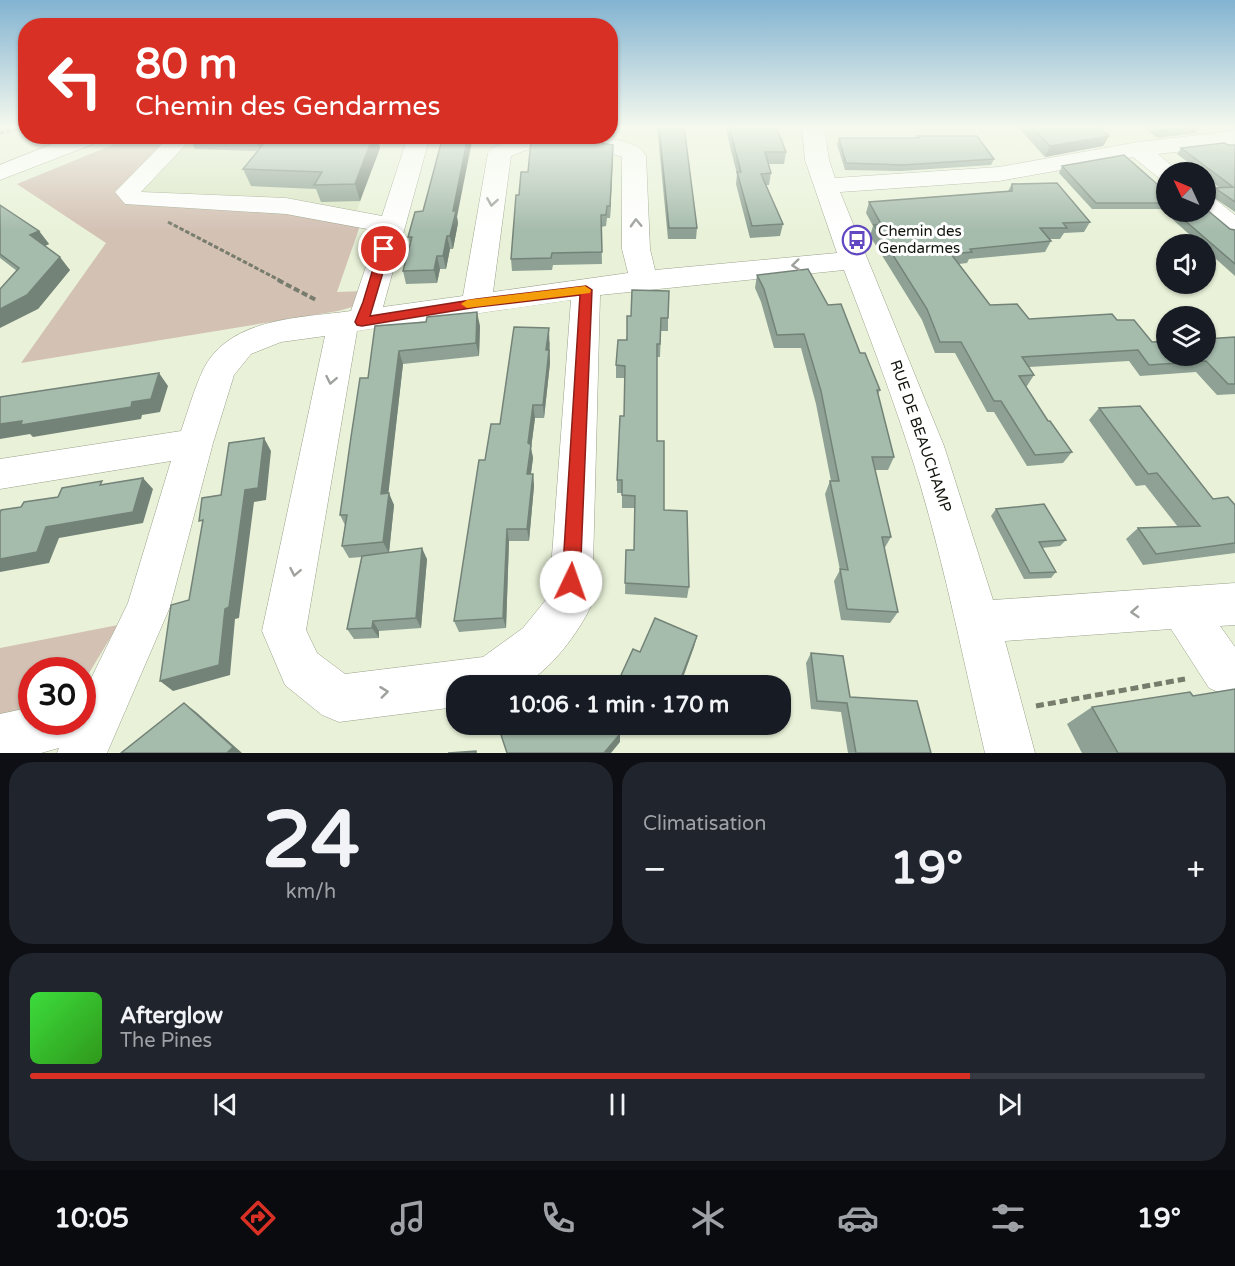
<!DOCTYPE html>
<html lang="fr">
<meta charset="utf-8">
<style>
body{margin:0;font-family:"Varela Round",sans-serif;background:#20242c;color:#f1f3f6;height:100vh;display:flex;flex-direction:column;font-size:22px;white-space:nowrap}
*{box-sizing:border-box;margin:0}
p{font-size:20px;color:#9ea1a6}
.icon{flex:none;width:33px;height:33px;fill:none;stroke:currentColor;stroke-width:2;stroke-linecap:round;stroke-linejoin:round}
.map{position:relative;height:753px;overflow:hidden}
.sheet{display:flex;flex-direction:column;gap:9px;padding:9px;background:#0d0f14;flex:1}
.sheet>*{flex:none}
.hud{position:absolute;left:18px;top:18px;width:600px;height:126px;border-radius:24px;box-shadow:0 2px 4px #0004;background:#d93025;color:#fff;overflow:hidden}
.needle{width:39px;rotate:314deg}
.tools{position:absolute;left:1156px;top:162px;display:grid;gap:12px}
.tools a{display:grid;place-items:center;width:60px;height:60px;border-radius:50%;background:#171b24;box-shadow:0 2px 4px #0004;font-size:30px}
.speed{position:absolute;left:18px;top:657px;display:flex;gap:12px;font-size:30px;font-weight:700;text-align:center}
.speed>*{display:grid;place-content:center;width:78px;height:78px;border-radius:50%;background:#171b24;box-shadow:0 2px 4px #0004;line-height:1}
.speed .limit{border:9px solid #d22;background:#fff;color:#111}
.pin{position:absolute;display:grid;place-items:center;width:51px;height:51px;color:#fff;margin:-26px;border:3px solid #fff;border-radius:50%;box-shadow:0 2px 6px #0007}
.me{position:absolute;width:66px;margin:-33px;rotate:3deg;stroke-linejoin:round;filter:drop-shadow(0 0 4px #0008)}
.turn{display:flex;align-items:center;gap:21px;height:126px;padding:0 18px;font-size:27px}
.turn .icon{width:78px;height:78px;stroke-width:2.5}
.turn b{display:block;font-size:42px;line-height:51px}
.big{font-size:45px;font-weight:700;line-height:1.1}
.sheet .card{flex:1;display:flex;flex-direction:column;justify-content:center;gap:9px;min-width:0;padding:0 21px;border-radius:24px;background:#20242c}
.sheet .dial{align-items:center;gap:0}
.dial b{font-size:78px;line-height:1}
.song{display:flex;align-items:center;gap:18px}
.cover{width:72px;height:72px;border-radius:9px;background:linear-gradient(135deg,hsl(120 70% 55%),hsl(110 70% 35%))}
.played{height:6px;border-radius:3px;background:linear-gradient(90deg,#d93025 80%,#363941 80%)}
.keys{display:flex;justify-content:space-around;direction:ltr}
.heat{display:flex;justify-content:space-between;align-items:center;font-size:33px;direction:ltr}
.sheet .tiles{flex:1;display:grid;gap:9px;grid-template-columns:1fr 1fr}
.card:last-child{grid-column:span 2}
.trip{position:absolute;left:446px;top:675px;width:345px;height:60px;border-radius:24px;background:#171b24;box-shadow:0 2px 4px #0004;font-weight:700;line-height:60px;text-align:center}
.tab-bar{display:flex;height:96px;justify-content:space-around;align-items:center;background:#090b0e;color:#9ea1a6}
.tab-bar .icon{width:42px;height:42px}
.tab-bar .on{color:#d93025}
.tab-bar b{font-size:27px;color:#f1f3f6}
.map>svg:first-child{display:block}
</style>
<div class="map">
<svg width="1235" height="753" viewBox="0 0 1235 753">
<rect width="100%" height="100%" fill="#e9f2d9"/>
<!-- built -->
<polygon fill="#dce7c7" points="186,137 402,137 400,145 380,145 355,216 292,199 140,195 135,188"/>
<!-- green -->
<g fill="#d3c1b4">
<polygon points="132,137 183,137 127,192 362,220 337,292 365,291 370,302 338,311 21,363 106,243 17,184"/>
<polygon points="118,625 83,683 82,670 32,670 32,722 59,722 40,753 0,753 0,648"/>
</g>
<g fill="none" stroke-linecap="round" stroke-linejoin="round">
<!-- minor casing -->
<g stroke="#99a18a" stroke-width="1">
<g id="minor">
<path d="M802 126H824L829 160 835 178 999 167 1138 142 1235 131V145L1158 154 1179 172H1167V180L1159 178 1133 157 999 181 840 192 944 446 993 600 1235 583V625L1220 626 1235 647V691L1225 695 1209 688 1171 629 1005 641 1035 753H985C964 663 946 572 920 484 898 411 871 340 844 270L600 295 592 604C580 631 549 673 522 685 512 689 469 686 456 686V707L339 722 322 715 285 685 262 631 325 336 281 342 251 354 234 375 213 443 170 607 107 753H57L59 748 41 753H0V714L32 707V722H82V697L128 603 171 461 0 489V459L181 431C188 411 194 389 203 370 229 317 301 318 351 311L378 231 286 214 125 204 115 192 170 136H194L141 192 286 198 382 216 408 136H430L383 307 463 296 488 153C506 127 610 133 636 146 641 148 643 152 646 156L650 249 655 270 837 253 805 160ZM564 147 604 151 622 157V249L628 273 493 292 511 156 526 150ZM571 300 549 596 523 628 483 657 345 674 317 653 306 630 357 331Z"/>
<polygon points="72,136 104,136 101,141 0,180 0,165"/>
<polygon points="1206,196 1215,199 1235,215 1235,236 1226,234 1200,212 1206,212"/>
</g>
</g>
<!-- path-far2 -->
<g stroke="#777c6c" stroke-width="3" stroke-dasharray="4.5 2" stroke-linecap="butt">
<polyline points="0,133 26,127"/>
<polyline points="168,222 281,281"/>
</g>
<!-- path-far1 -->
<polyline stroke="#777c6c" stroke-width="4" stroke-dasharray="6 3" stroke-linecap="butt" points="278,280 316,300"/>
<!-- path -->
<polyline stroke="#777c6c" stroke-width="5" stroke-dasharray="8 4" stroke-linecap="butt" points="1036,706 1185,679"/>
<!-- minor -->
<use href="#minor" fill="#fff" fill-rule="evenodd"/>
</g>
<!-- wall -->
<g fill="#8ea194">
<polygon points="610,126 615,126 614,137 606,136 610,136"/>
<polygon points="657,126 684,126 697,228 696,239 668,239"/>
<polygon points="725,126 776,126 786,152 784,164 768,164 771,173 769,185 766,185 783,224 780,236 750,238 736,184 737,174"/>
<polygon points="1017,126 1097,126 1109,136 1103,146 1045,157"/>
<polygon points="1142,126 1199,126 1200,127 1196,133 1157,138"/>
<polygon points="189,136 377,136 380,148 360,201 321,202 316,189 251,186 243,169 258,151 195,149"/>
<polygon points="917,136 994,159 991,165 901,171 845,170 837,144 839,138 917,138"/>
<polygon points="613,145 610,218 607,218 606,226 601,227 602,264 553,265 552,270 512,271 511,259 519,195 528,172"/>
<polygon points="1228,145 1235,145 1235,212 1210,195 1215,188 1220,188 1206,177 1206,172 1201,172 1177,154 1181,148"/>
<polygon points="1062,166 1167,191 1167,212 1206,212 1230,229 1235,230 1235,276 1206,250 1206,244 1200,244 1161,209 1092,209 1059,173"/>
<polygon points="1012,184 1090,222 1084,232 1064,233 1060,239 1050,239 1051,241 1045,252 969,259 967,263 959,264 990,305 1029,319 1117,320 1152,342 1235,337 1235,394 1217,395 1196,372 1140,376 1129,361 1029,367 1034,375 1027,386 1026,386 1048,421 1072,452 1063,463 1027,466 994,412 987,412 955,353 935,353 922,320 870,236 873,226 866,213 869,202 1008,191"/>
<polygon points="0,205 39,231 49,244 45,246 70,270 38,309 17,271 0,258"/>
<polygon points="457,217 458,223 453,249 450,249 446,269 440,269 437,283 406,284 403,271 410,244 408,237"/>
<polygon points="757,275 828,305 860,353 880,390 878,394 894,457 888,470 875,470 891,537 884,549 898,612 890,623 841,620 834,581 840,570 825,494 830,481 831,481 816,404 801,348 774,348 761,302 755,288"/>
<polygon points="631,316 668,318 668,331 661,331 660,357 657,357 657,441 664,510 689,587 687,598 625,594 626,550 634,550 634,508 622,508 622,493 617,493 617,480 624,416 625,378 616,378 616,365 626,340"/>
<polygon points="375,326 480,326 479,356 403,364 388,493 394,505 389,552 427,559 421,628 379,631 379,638 354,639 347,629 362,557 349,558 342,546 345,525 340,515 368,378"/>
<polygon points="550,341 549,350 550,363 544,418 535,418 531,448 533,458 531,474 533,474 534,486 529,541 509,541 506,628 459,632 454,621 485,460 500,424"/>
<polygon points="1099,408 1213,499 1235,505 1235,553 1143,565 1126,539 1138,528 1178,527 1145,485 1136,486 1089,420"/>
<polygon points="996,509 1066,540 1060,546 1042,548 1056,572 1051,578 1024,579 991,516"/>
<polygon points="811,653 850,697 931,753 848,753 841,712 811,709 806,663"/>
<polygon points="1193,696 1235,753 1082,753 1067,724 1092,707"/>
</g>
<!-- shaded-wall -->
<g fill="#748378">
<polygon points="254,136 272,136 260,151"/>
<polygon points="373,136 377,136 380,148 360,201 355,184"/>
<polygon points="468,136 473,136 457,217 458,223 453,249 450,236 453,211"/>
<polygon points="1109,136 1103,146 1045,157 1050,146"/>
<polygon points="613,145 613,156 610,218 610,206"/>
<polygon points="39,231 49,244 40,248 30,235"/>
<polygon points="447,236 450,249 446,269 443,256"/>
<polygon points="437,256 440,269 437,283 434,270"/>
<polygon points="60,257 70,270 38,309 0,328 0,309"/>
<polygon points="477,312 480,326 479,356 476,343"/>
<polygon points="549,328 550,363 544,418 543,405 546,350"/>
<polygon points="399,351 403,364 387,506 381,494"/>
<polygon points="159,373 168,386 160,412 142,415 141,419 33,437 30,434 0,439 0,424 132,402"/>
<polygon points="533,405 535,418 531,448 533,458 529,487 527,474 528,443"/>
<polygon points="264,438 271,451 266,500 254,502 239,618 235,619 230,675 173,691 160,681 225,609 245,490"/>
<polygon points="533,474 534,486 529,541 527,529"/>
<polygon points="143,478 153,489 143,523 59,538 49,563 0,572 0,559 46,527"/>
<polygon points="389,493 394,505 389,553 383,542"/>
<polygon points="507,529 509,541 506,628 503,618"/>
<polygon points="422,548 427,559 421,628 416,618"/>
<polygon points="373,621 379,631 379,638 372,628"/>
<polygon points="697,636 694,647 680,686 678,686"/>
<polygon points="184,703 196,712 242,753 227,753"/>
<polygon points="620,734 620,742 611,753 604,753"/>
</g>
<!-- building -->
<g fill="#a5bbac" stroke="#748378" stroke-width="1.5">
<rect x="610" y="126" width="4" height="5"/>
<polygon points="659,126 684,126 697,228 669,228"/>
<polygon points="729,126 776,126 786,152 765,152 771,173 761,174 783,224 752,226 737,172 741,172"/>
<polygon points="1031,126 1097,126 1109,136 1050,146"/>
<polygon points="1153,126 1199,126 1200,127 1160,131"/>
<polygon points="270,136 373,136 355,184 314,185 322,172 243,169"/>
<polygon points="443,136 468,136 453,211 456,211 450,236 447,236 443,256 437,256 434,270 403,271 412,237 408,237 415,212 423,211"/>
<polygon points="917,136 977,136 994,159 903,165 846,163 839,138 919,138"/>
<polygon points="563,138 613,145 610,206 607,206 606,215 601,215 602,252 552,253 551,258 511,259 516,195 519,195 521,172 528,172 531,141"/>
<polygon points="1224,143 1228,145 1235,145 1235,202 1215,188 1233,187 1181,148"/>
<polygon points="1124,155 1165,191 1167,191 1167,204 1165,203 1096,203 1062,166"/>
<polygon points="1057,183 1090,222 1063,223 1067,228 1040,228 1051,241 970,249 972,252 951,254 990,305 1017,304 1029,319 1112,314 1117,320 1134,320 1152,342 1167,341 1167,356 1206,356 1206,339 1235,337 1235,384 1228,384 1206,361 1149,365 1138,350 1022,357 1034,375 1019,376 1048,421 1050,421 1072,452 1035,455 1001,401 994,401 961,342 940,342 927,309 874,225 881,224 869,202 1012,191 1012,184"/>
<rect x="1206" y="189" width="3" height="14"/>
<polygon points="0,205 39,231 30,235 60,257 27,295 0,309 0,289 19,268 0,254"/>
<polygon points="1206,209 1230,229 1235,230 1235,264 1175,212 1206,212"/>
<polygon points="808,269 828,305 841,304 860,353 865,353 880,390 877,390 894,457 872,457 891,537 882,537 898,612 847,609 840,569 848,570 830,481 839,481 821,391 804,334 777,335 764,289 757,275"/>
<polygon points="632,290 669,291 668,318 661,318 660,344 657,344 657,441 664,441 664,510 687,511 689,587 625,583 626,550 634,550 635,496 622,495 622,480 617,480 620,416 624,416 625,366 616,365 618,340 627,340 627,316 631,316"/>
<polygon points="477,312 476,343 399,351 381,494 389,493 383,542 342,546 347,515 340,515 351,437 360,378 368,378 375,326 426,322 427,317"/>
<polygon points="514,327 549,328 546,350 549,350 543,405 533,405 528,443 531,445 527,474 533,474 527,529 507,529 503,618 454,621 479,460 485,460 491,424 500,424"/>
<polygon points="159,373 151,399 132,402 131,407 21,425 22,421 0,424 0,397"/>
<polygon points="1140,406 1213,499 1228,497 1235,505 1235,543 1156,554 1138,528 1200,526 1157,473 1148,474 1099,408"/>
<polygon points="264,438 258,488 245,490 229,607 225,609 219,665 160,681 171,605 189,600 203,520 199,521 202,498 221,495 229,443"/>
<polygon points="143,478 133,512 46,527 37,552 0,559 0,513 1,510 21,507 24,502 58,497 62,488 102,481 100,485"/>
<polygon points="1044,504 1066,540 1039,542 1056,572 1030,573 996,509"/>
<polygon points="422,548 416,618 373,621 372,628 347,629 362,556"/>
<polygon points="655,618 697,636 678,686 616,686 633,649 640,652"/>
<polygon points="811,653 843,656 850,697 917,701 931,753 856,753 847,703 817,701"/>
<polygon points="1235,689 1235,753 1118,753 1092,707 1190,692 1193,696"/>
<polygon points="184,703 233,747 227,753 121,753"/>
<polygon points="524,724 552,724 555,728 559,724 610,724 620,734 604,753 507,753 501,735"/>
<polygon points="476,751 476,753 448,753"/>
</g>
<!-- one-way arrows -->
<defs><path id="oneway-chevron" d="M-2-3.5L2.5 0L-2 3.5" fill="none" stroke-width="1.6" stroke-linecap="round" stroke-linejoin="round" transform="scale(1.5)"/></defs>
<g stroke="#9fa19d">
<use href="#oneway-chevron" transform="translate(492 202) rotate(99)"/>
<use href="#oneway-chevron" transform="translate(636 223) rotate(-92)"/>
<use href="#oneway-chevron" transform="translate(796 265) rotate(174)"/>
<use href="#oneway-chevron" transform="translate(331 380) rotate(101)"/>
<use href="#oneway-chevron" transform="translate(295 572) rotate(101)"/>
<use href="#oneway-chevron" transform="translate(1135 612) rotate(176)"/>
<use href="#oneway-chevron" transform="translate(384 692) rotate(-7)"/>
</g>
<!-- sky -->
<linearGradient id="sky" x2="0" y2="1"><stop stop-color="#82b3d1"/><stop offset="0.55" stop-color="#f5f9ee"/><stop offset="1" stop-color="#f5f9ee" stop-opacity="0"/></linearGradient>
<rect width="1235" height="231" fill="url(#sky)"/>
<!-- route -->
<polygon fill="#d93025" stroke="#8d1f18" stroke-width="1.5" points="384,246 390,249 370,316 477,299 586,286 592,290 580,582 577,588 571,590 565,588 562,582 580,295 477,307 362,326 357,325 355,322 363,302 379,249"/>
<!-- slow -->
<polygon fill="#f59e0b" points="585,286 591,290 590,293 467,308 461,304 467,300"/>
<!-- icons -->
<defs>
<g id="bus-ring" transform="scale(1.5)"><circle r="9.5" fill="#fff" stroke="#6148c0" stroke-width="1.5"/><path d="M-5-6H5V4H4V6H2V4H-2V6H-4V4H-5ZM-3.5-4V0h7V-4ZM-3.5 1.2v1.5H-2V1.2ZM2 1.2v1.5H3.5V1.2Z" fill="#6148c0"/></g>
</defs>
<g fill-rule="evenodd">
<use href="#bus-ring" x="857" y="240"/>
</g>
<g text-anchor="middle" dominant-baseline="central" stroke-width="6" stroke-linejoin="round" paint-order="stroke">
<!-- poi labels -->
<g font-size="15" fill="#10130b" stroke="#fff" text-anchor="start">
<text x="878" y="231">Chemin des<tspan x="878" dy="17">Gendarmes</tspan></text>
</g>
<!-- street labels -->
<g font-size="15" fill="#10130b" stroke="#fff">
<text transform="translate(921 436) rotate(71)">RUE DE BEAUCHAMP</text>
</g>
</g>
</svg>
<div class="tools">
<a><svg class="needle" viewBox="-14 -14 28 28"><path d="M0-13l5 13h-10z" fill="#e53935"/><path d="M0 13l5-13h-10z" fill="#9ea1a6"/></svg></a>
<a><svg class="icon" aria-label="sound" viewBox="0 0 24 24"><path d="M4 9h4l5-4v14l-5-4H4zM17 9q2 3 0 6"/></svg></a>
<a><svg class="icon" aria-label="layers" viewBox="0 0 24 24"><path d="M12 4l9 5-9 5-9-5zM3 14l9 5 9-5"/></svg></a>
</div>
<div class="speed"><div class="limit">30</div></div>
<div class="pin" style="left:384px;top:249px;background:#d93025"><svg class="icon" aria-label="arrive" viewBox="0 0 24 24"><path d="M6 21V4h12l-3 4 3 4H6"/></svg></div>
<svg class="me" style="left:571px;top:582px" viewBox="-20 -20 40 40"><circle r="19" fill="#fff"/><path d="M0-13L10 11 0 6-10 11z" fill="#d93025"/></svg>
<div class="trip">10:06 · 1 min · 170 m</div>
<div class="hud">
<div class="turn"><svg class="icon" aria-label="left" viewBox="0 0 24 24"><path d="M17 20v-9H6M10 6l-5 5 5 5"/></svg><div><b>80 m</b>Chemin des Gendarmes</div></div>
</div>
</div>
<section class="sheet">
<div class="tiles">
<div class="card dial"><b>24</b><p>km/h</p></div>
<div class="card"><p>Climatisation</p>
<div class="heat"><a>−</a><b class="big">19°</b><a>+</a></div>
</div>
<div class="card">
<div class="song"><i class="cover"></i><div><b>Afterglow</b><p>The Pines</p></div></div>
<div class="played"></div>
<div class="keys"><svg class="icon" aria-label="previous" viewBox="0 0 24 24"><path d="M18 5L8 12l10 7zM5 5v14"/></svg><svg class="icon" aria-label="pause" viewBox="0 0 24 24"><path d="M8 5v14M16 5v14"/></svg><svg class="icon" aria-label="next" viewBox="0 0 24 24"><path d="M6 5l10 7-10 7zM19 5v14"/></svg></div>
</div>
</div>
</section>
<nav class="tab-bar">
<b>10:05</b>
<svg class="icon on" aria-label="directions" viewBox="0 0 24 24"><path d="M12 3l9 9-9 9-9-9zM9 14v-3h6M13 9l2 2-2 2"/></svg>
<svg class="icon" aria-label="music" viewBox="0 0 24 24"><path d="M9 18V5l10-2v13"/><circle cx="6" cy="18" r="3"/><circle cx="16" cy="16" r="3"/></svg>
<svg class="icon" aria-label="phone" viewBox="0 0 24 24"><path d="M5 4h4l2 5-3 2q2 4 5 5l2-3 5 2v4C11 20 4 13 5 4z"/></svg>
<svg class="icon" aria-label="climate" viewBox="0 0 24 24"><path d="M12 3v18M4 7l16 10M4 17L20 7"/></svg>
<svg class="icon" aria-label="car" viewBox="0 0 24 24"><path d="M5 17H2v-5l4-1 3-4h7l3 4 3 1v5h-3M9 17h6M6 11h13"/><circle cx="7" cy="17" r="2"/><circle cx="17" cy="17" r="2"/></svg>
<svg class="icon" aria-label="filters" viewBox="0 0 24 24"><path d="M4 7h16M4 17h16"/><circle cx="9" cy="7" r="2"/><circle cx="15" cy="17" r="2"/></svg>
<b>19°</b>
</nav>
